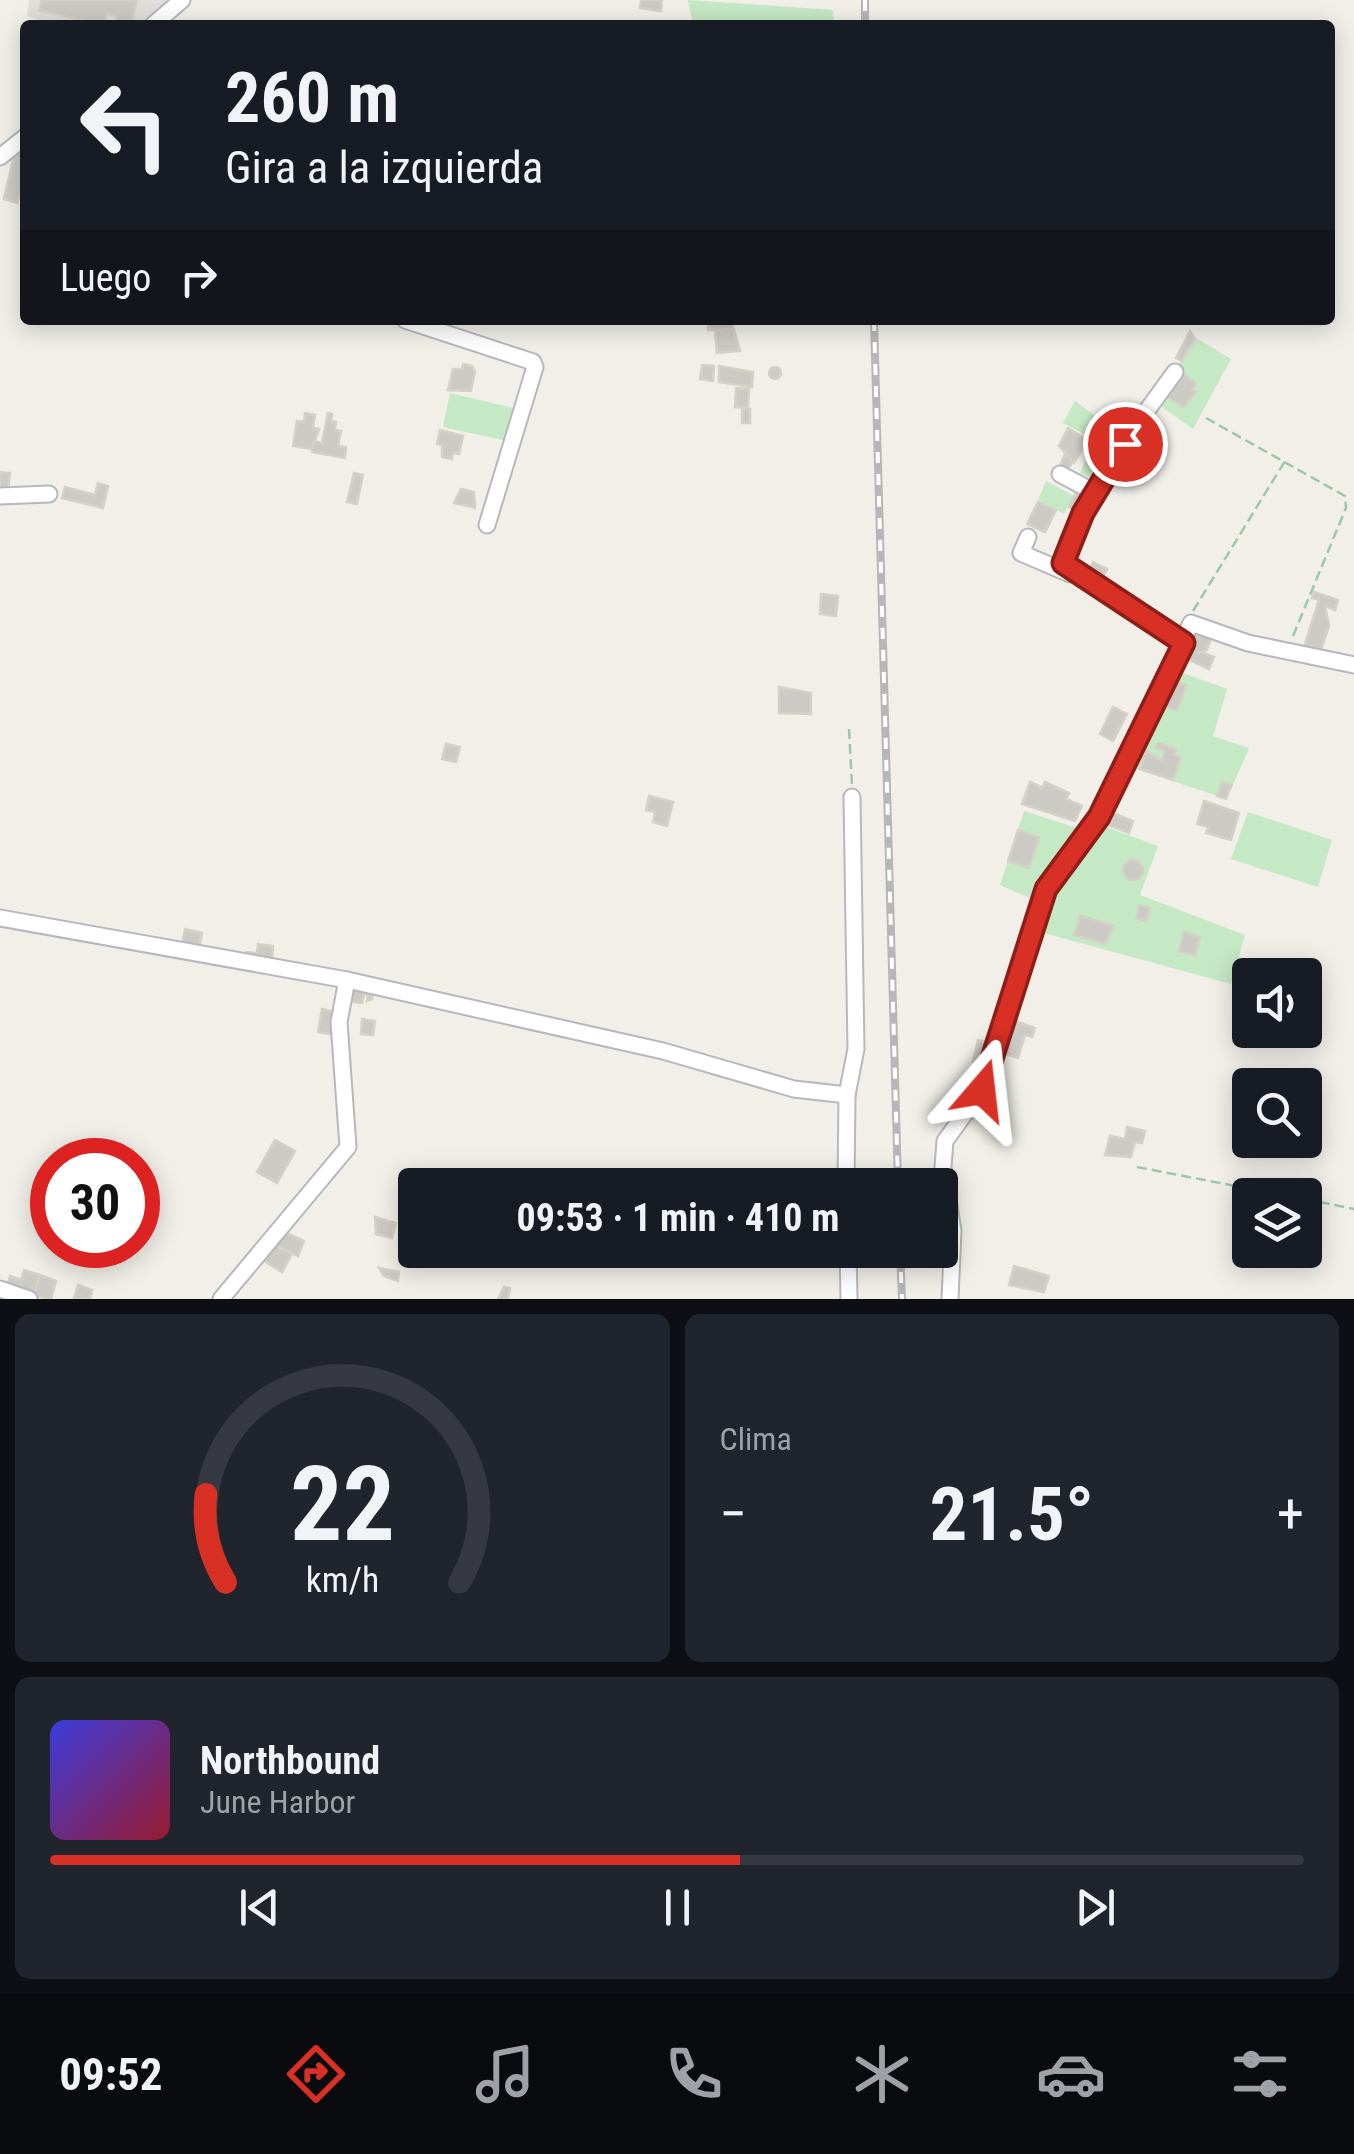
<!DOCTYPE html>
<html lang="es">
<meta charset="utf-8">
<style>
body{margin:0;font-family:"Roboto Condensed",sans-serif;background:#20242c;color:#f1f3f6;height:100vh;display:flex;flex-direction:column;font-size:38px;white-space:nowrap}
*{box-sizing:border-box;margin:0}
p{font-size:32px;color:#9ea1a6}
.icon{flex:none;width:55px;height:55px;fill:none;stroke:currentColor;stroke-width:2;stroke-linecap:round;stroke-linejoin:round}
.map{position:relative;height:1299px;overflow:hidden}
.side{display:flex;flex-direction:column;gap:15px;padding:15px;background:#0d0f14;flex:1}
.side>*{flex:none}
.hud{position:absolute;left:20px;top:20px;width:1315px;height:305px;border-radius:10px;box-shadow:0 5px 25px #0003;background:#171b24;color:#f1f3f6;overflow:hidden}
.tools{position:absolute;left:1232px;top:958px;display:grid;gap:20px}
.tools a{display:grid;place-items:center;width:90px;height:90px;border-radius:10px;background:#171b24;box-shadow:0 5px 25px #0003;font-size:50px}
.speed{position:absolute;left:30px;top:1138px;display:flex;gap:20px;font-size:50px;font-weight:700;text-align:center}
.speed>*{display:grid;place-content:center;width:130px;height:130px;border-radius:50%;background:#171b24;box-shadow:0 5px 25px #0003;line-height:1}
.speed .limit{border:15px solid #d22;background:#fff;color:#111}
.pin{position:absolute;display:grid;place-items:center;width:85px;height:85px;color:#fff;margin:-42px;border:5px solid #fff;border-radius:50%;box-shadow:0 2px 10px #0007}
.me{position:absolute;width:110px;margin:-55px;rotate:17deg;stroke-linejoin:round;filter:drop-shadow(0 0 8px #0008)}
.turn{display:flex;align-items:center;gap:35px;height:210px;padding:0 40px;font-size:45px}
.turn .icon{width:130px;height:130px;stroke-width:2.5}
.turn b{display:block;font-size:70px;line-height:85px}
.then{display:flex;align-items:center;height:95px;padding:0 40px;background:#0003;gap:20px;font-size:38px}
.big{font-size:75px;font-weight:700;line-height:1.1}
.side .tile{flex:1;display:flex;flex-direction:column;justify-content:center;gap:15px;min-width:0;padding:0 35px;border-radius:15px;background:#20242c}
.side .dial{align-items:center;gap:0}
.dial svg{height:260px;overflow:visible;fill:none;stroke:#363941;stroke-width:7;stroke-linecap:round;text-anchor:middle}
.dial text{fill:#f1f3f6;stroke:none}
.song{display:flex;align-items:center;gap:30px}
.cover{width:120px;height:120px;border-radius:15px;background:linear-gradient(135deg,hsl(240 70% 55%),hsl(350 70% 35%))}
.played{height:10px;border-radius:5px;background:linear-gradient(90deg,#d93025 55%,#363941 55%)}
.keys{display:flex;justify-content:space-around;direction:ltr}
.heat{display:flex;justify-content:space-between;align-items:center;font-size:55px;direction:ltr}
.side .tiles{flex:1;display:grid;gap:15px;grid-template-columns:1fr 1fr}
.tile:last-child{grid-column:span 2}
.trip{position:absolute;left:398px;top:1168px;width:560px;height:100px;border-radius:10px;background:#171b24;box-shadow:0 5px 25px #0003;font-weight:700;line-height:100px;text-align:center}
.dock{display:flex;height:160px;justify-content:space-around;align-items:center;background:#090b0e;color:#9ea1a6}
.dock .icon{width:70px;height:70px}
.dock .selected{color:#d93025}
.dock b{font-size:45px;color:#f1f3f6}
.map>svg:first-child{display:block}
</style>
<div class="map">
<svg width="1354" height="1299" viewBox="0 0 1354 1299">
<rect width="100%" height="100%" fill="#f1efe8"/>
<!-- industrial -->
<polygon fill="#e0deda" points="29,0 191,0 161,25 55,25 27,16"/>
<!-- green -->
<g fill="#c5e8c5">
<polygon points="688,0 833,10 834,25 693,25"/>
<polygon points="1196,338 1231,359 1193,429 1155,402"/>
<polygon points="450,393 517,409 507,441 443,427"/>
<polygon points="1075,401 1121,435 1097,481 1080,473 1095,440 1063,423"/>
<polygon points="1046,481 1074,496 1064,514 1038,500"/>
<polygon points="1177,671 1227,689 1213,736 1249,748 1227,799 1136,769"/>
<polygon points="1024,811 1083,830 1087,820 1158,846 1140,895 1245,935 1231,984 1040,932 1047,905 1000,885"/>
<polygon points="1248,812 1332,840 1318,887 1231,859"/>
</g>
<!-- building -->
<g fill="#cccac5" stroke="#d6d1c6" stroke-width="2.5">
<polygon points="42,0 137,0 131,25 115,23 117,16 107,14 102,25 39,10"/>
<polygon points="641,0 662,0 661,11 640,8"/>
<polygon points="15,151 25,154 25,180 17,203 4,199"/>
<polygon points="708,320 732,320 733,329 708,330"/>
<polygon points="734,329 740,351 717,353 715,331"/>
<polygon points="1190,331 1195,339 1182,361 1176,358"/>
<polygon points="463,364 472,366 475,372 471,391 448,390 453,369 462,369"/>
<polygon points="702,365 714,366 713,381 700,379"/>
<polygon points="719,366 753,372 752,387 719,382"/>
<circle cx="775" cy="373" r="6"/>
<polygon points="1181,372 1196,384 1192,390 1196,392 1184,407 1167,397"/>
<polygon points="736,388 749,389 748,408 735,407"/>
<rect x="742" y="409" width="8" height="14"/>
<polygon points="305,413 315,415 313,428 319,429 312,449 293,446 297,421 304,422"/>
<polygon points="328,413 332,414 331,421 336,422 335,430 341,431 338,446 346,447 345,458 312,452 314,441 322,443"/>
<polygon points="1068,428 1084,438 1081,445 1084,447 1074,463 1059,446"/>
<polygon points="440,430 463,436 459,454 453,453 452,459 442,457 442,445 437,444"/>
<polygon points="1066,452 1072,462 1067,472 1059,468"/>
<polygon points="0,472 10,473 8,490 0,489"/>
<polygon points="354,473 363,475 357,504 347,502"/>
<polygon points="98,483 108,486 103,508 62,498 65,487 95,495"/>
<polygon points="461,489 474,492 475,508 454,503"/>
<polygon points="1077,490 1084,494 1076,511 1069,507"/>
<polygon points="1038,502 1056,510 1045,532 1027,524"/>
<polygon points="1093,562 1107,569 1100,583 1086,576"/>
<polygon points="1314,592 1338,600 1335,610 1325,606 1329,626 1321,650 1305,644 1319,600 1312,598"/>
<polygon points="821,594 838,596 836,616 820,614"/>
<polygon points="1198,629 1213,635 1206,651 1200,652 1214,657 1209,669 1185,658"/>
<polygon points="1172,680 1186,685 1177,711 1163,706"/>
<polygon points="779,687 811,693 811,714 779,713"/>
<polygon points="1113,707 1127,714 1113,741 1100,734"/>
<polygon points="1158,743 1176,749 1174,754 1181,757 1173,780 1140,769 1146,751 1162,761 1165,751 1156,748"/>
<polygon points="446,744 460,747 456,762 442,759"/>
<polygon points="1030,782 1043,788 1045,782 1069,793 1066,799 1082,806 1075,821 1022,804"/>
<polygon points="1222,782 1231,785 1226,799 1217,796"/>
<polygon points="649,796 673,802 667,826 653,822 655,812 646,810"/>
<polygon points="1204,801 1239,813 1231,840 1206,833 1208,827 1197,824"/>
<polygon points="1110,812 1133,821 1129,833 1106,824"/>
<polygon points="1018,830 1039,837 1029,868 1008,861"/>
<circle cx="1133" cy="870" r="10"/>
<polygon points="1140,905 1150,908 1146,921 1136,918"/>
<polygon points="1080,916 1113,925 1106,944 1074,935"/>
<polygon points="185,929 202,933 199,948 182,944"/>
<polygon points="1184,932 1200,937 1195,955 1179,951"/>
<polygon points="258,944 273,946 272,961 245,958 246,952 257,953"/>
<polygon points="350,987 374,988 372,999 367,1001 368,995 364,994 362,1003 347,1001"/>
<polygon points="322,1009 335,1012 331,1034 318,1032"/>
<polygon points="362,1019 375,1021 373,1035 361,1034"/>
<polygon points="1009,1019 1035,1028 1032,1037 1025,1035 1018,1058 998,1052"/>
<polygon points="978,1040 989,1043 984,1064 973,1061"/>
<polygon points="1127,1127 1145,1131 1142,1143 1135,1142 1131,1157 1105,1155 1110,1136 1125,1139"/>
<polygon points="275,1140 295,1151 277,1183 257,1172"/>
<polygon points="375,1217 396,1223 392,1238 376,1234"/>
<polygon points="284,1232 304,1241 298,1256 273,1244"/>
<polygon points="273,1245 292,1254 282,1272 261,1259"/>
<polygon points="1014,1266 1049,1276 1044,1292 1009,1285"/>
<polygon points="379,1268 399,1272 398,1281 384,1276"/>
<polygon points="24,1270 40,1275 34,1296 7,1287 10,1276 21,1280"/>
<polygon points="40,1275 56,1281 51,1299 34,1296"/>
<polygon points="78,1285 92,1290 90,1299 74,1298"/>
<polygon points="504,1287 510,1288 508,1299 498,1299"/>
</g>
<g fill="none" stroke-linecap="round" stroke-linejoin="round">
<!-- minor casing -->
<g stroke="#b5b8bc" stroke-width="19">
<g id="minor">
<polyline points="153,25 182,0"/>
<polyline points="0,157 25,137"/>
<polyline points="405,320 533,362 535,367 487,525"/>
<path d="M1175 372C1147 410 1065 520 1063 563L1184 643"/>
<polyline points="1060,474 1096,493"/>
<polyline points="0,496 49,494"/>
<polyline points="1028,537 1021,553 1070,574"/>
<polyline points="0,918 347,980 339,1022 348,1147 221,1299"/>
<polyline points="347,980 663,1051 794,1089 847,1095 856,1049 852,797"/>
<polyline points="846,1185 847,1095"/>
<polyline points="848,1250 849,1299"/>
<polyline points="0,1289 29,1299"/>
<polyline points="950,1299 953,1231 943,1167 945,1141 982,1090 1045,889 1099,817 1191,623 1248,643 1354,665"/>
</g>
</g>
<!-- path -->
<g stroke="#9cc7a9" stroke-width="2.5" stroke-dasharray="10 5" stroke-linecap="butt">
<polyline points="1206,418 1345,496 1346,508 1293,636"/>
<polyline points="1193,611 1285,461"/>
<polyline points="849,729 852,785"/>
<polyline points="1137,1167 1282,1195"/>
<polyline points="1305,1199 1354,1209"/>
</g>
<!-- minor -->
<use href="#minor" stroke="#fff" stroke-width="15"/>
<!-- rail casing -->
<g stroke="#b6b7b8" stroke-width="8">
<g id="rail">
<polyline points="865,0 865,25"/>
<polyline points="874,320 898,1185"/>
<polyline points="900,1250 902,1299"/>
</g>
</g>
<!-- rail -->
<use href="#rail" stroke="#fff" stroke-width="4" stroke-dasharray="11" stroke-linecap="butt"/>
</g>
<g fill="none" stroke-linecap="round" stroke-linejoin="round">
<!-- route casing -->
<g stroke="#8d1f18" stroke-width="25">
<polyline id="route" points="982,1090 1046,889 1099,817 1184,643 1063,563 1083,513 1125,444"/>
</g>
<!-- route -->
<use href="#route" stroke="#d93025" stroke-width="18"/>
</g>
</svg>
<div class="tools">
<a><svg class="icon" aria-label="sound" viewBox="0 0 24 24"><path d="M4 9h4l5-4v14l-5-4H4zM17 9q2 3 0 6"/></svg></a>
<a><svg class="icon" aria-label="search" viewBox="0 0 24 24"><circle cx="10" cy="10" r="6"/><path d="M15 15l6 6"/></svg></a>
<a><svg class="icon" aria-label="layers" viewBox="0 0 24 24"><path d="M12 4l9 5-9 5-9-5zM3 14l9 5 9-5"/></svg></a>
</div>
<div class="speed"><div class="limit">30</div></div>
<div class="pin" style="left:1125px;top:444px;background:#d93025"><svg class="icon" aria-label="arrive" viewBox="0 0 24 24"><path d="M6 21V4h12l-3 4 3 4H6"/></svg></div>
<svg class="me" style="left:982px;top:1090px" viewBox="-20 -20 40 40"><path d="M0-17L14 15 0 8-14 15z" fill="#d93025" stroke="#fff" stroke-width="4"/></svg>
<div class="trip">09:53 · 1 min · 410 m</div>
<div class="hud">
<div class="turn"><svg class="icon" aria-label="left" viewBox="0 0 24 24"><path d="M17 20v-9H6M10 6l-5 5 5 5"/></svg><div><b>260 m</b>Gira a la izquierda</div></div>
<div class="then">Luego<svg class="icon" aria-label="right" viewBox="0 0 24 24"><path d="M7 20v-9h11M14 6l5 5-5 5"/></svg></div>
</div>
</div>
<section class="side">
<div class="tiles">
<div class="tile dial"><svg viewBox="0 0 100 80">
<path d="M14 69A42 42 0 1 1 86 69"/>
<path d="M14 69A42 42 0 0 1 8 42" stroke="#d93025"/>
<text x="50" y="56" font-size="32" font-weight="700">22</text>
<text x="50" y="72" font-size="11">km/h</text>
</svg></div>
<div class="tile"><p>Clima</p>
<div class="heat"><a>−</a><b class="big">21.5°</b><a>+</a></div>
</div>
<div class="tile">
<div class="song"><i class="cover"></i><div><b>Northbound</b><p>June Harbor</p></div></div>
<div class="played"></div>
<div class="keys"><svg class="icon" aria-label="previous" viewBox="0 0 24 24"><path d="M18 5L8 12l10 7zM5 5v14"/></svg><svg class="icon" aria-label="pause" viewBox="0 0 24 24"><path d="M8 5v14M16 5v14"/></svg><svg class="icon" aria-label="next" viewBox="0 0 24 24"><path d="M6 5l10 7-10 7zM19 5v14"/></svg></div>
</div>
</div>
</section>
<nav class="dock">
<b>09:52</b>
<svg class="icon selected" aria-label="directions" viewBox="0 0 24 24"><path d="M12 3l9 9-9 9-9-9zM9 14v-3h6M13 9l2 2-2 2"/></svg>
<svg class="icon" aria-label="music" viewBox="0 0 24 24"><path d="M9 18V5l10-2v13"/><circle cx="6" cy="18" r="3"/><circle cx="16" cy="16" r="3"/></svg>
<svg class="icon" aria-label="phone" viewBox="0 0 24 24"><path d="M5 4h4l2 5-3 2q2 4 5 5l2-3 5 2v4C11 20 4 13 5 4z"/></svg>
<svg class="icon" aria-label="climate" viewBox="0 0 24 24"><path d="M12 3v18M4 7l16 10M4 17L20 7"/></svg>
<svg class="icon" aria-label="car" viewBox="0 0 24 24"><path d="M5 17H2v-5l4-1 3-4h7l3 4 3 1v5h-3M9 17h6M6 11h13"/><circle cx="7" cy="17" r="2"/><circle cx="17" cy="17" r="2"/></svg>
<svg class="icon" aria-label="filters" viewBox="0 0 24 24"><path d="M4 7h16M4 17h16"/><circle cx="9" cy="7" r="2"/><circle cx="15" cy="17" r="2"/></svg>
</nav>
